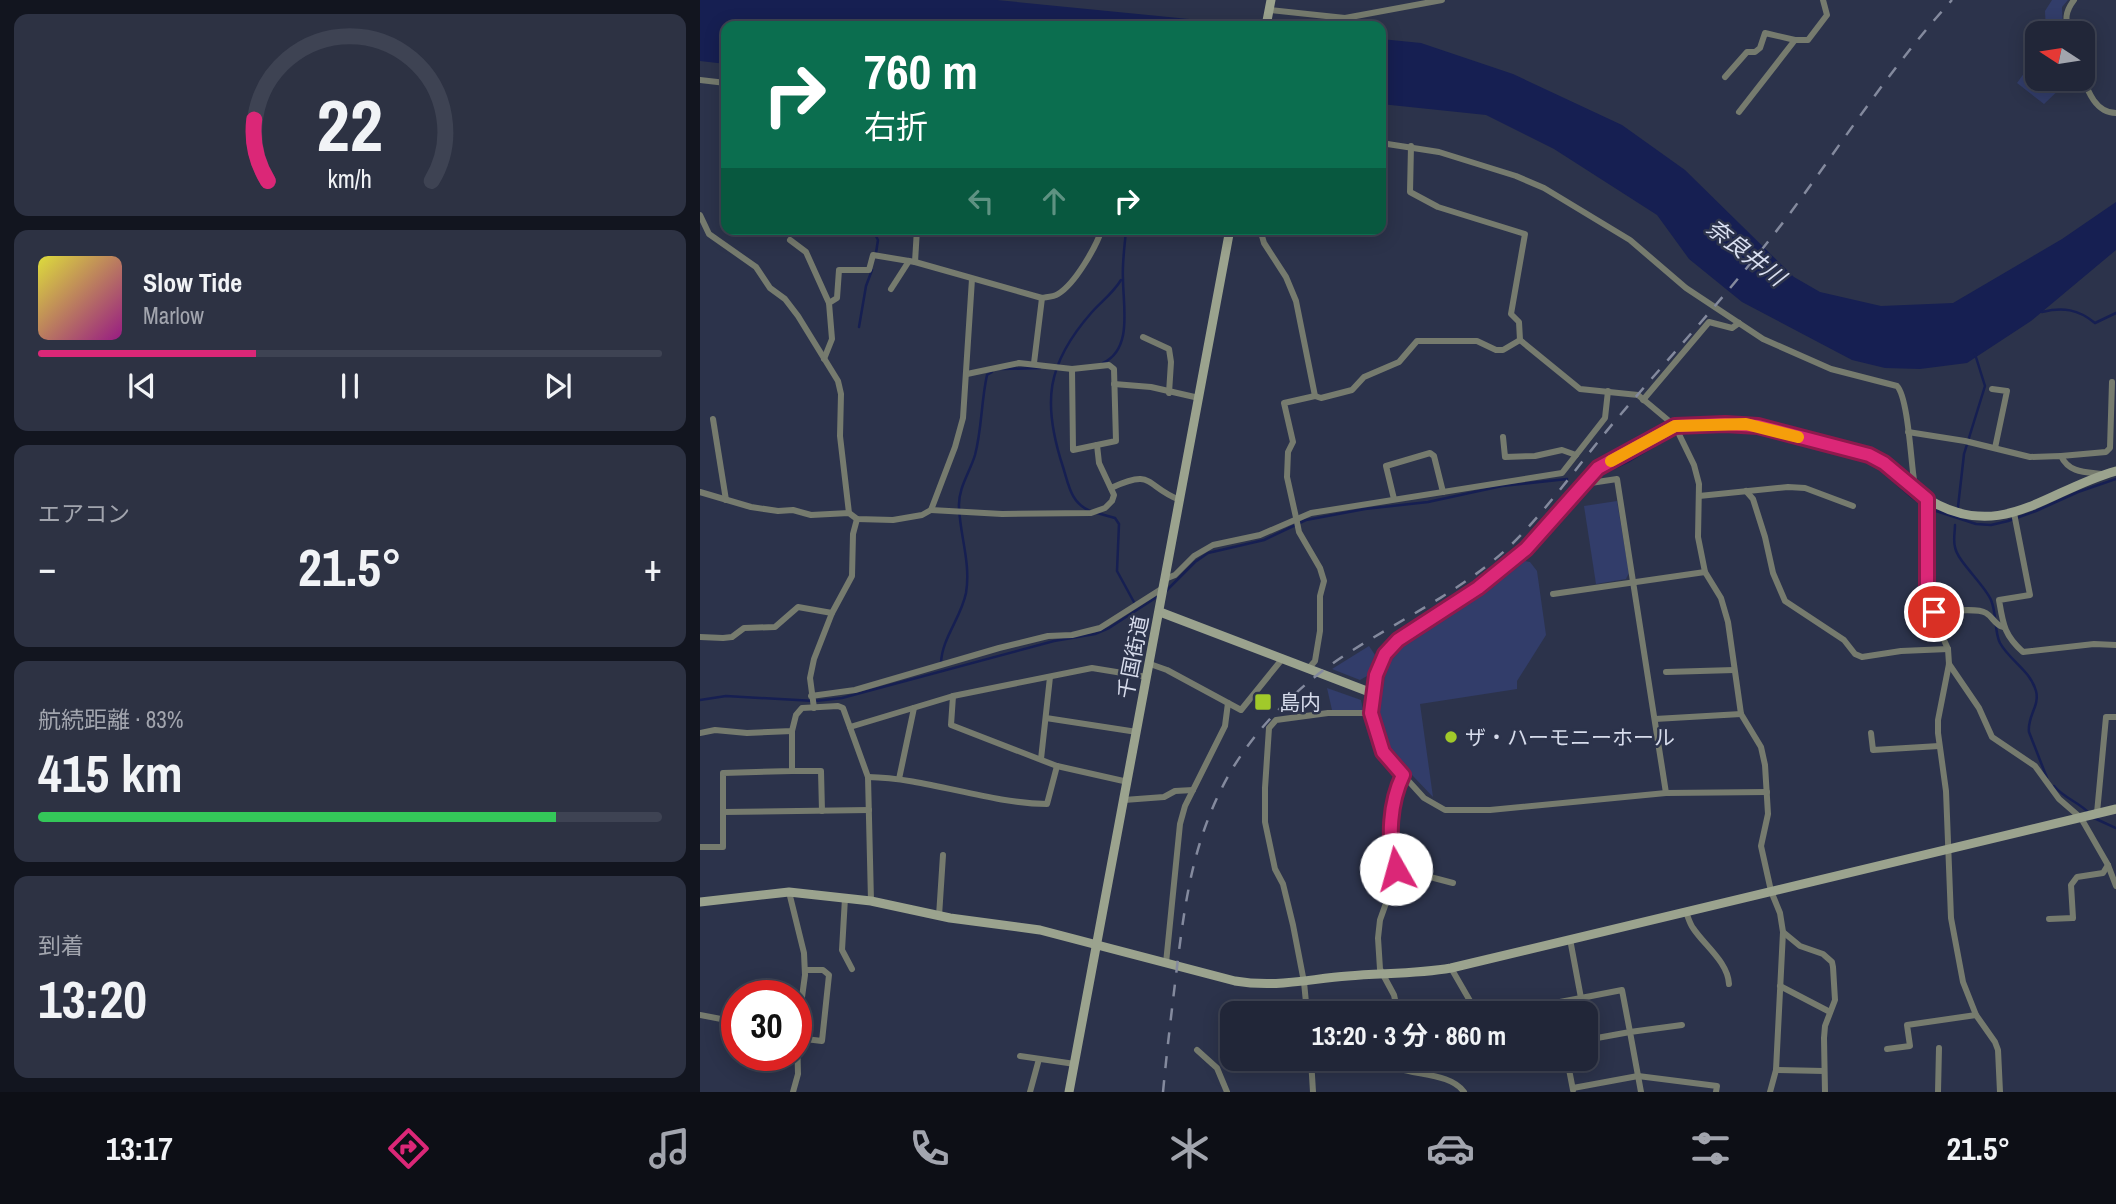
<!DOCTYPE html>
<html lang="ja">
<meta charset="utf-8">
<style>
body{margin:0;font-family:"Archivo Narrow","Noto Sans JP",sans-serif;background:#2d3243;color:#f1f3f6;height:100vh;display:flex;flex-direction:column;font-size:26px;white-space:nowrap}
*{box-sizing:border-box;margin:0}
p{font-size:23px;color:#a2a5ae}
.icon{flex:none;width:38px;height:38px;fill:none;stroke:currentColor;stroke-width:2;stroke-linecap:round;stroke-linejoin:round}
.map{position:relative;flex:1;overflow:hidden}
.details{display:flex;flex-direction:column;gap:14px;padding:14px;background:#12151f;width:700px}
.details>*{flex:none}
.guide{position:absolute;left:21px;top:21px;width:665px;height:214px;border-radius:14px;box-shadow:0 4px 18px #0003,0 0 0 2px #3e4353;background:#0b6e4f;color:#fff;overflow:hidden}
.needle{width:46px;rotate:282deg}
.buttons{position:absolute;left:1325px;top:21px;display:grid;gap:14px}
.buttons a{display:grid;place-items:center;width:70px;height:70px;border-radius:14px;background:#212638;box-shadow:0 4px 18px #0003,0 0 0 2px #3e4353;font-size:35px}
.speed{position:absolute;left:21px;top:980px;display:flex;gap:14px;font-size:35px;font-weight:700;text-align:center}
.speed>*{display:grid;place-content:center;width:91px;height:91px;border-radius:50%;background:#212638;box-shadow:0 4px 18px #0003,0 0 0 2px #3e4353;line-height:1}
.speed .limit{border:10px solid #d22;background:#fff;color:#111}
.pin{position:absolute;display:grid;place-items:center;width:60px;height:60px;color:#fff;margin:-30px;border:4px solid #fff;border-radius:50%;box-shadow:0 2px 7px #0007}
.me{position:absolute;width:77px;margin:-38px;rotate:353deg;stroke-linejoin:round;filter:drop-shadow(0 0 5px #0008)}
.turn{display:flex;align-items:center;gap:24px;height:147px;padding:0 28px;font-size:32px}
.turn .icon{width:91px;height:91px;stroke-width:2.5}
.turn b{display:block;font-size:49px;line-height:60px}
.lanes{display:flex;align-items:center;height:66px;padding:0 28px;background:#0003;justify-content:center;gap:35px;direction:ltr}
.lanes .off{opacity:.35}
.big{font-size:52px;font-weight:700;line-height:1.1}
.details .card{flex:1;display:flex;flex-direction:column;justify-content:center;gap:10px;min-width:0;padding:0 24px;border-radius:14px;background:#2d3243}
.details .dial{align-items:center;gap:0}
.dial svg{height:182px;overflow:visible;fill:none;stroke:#3e4353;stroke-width:7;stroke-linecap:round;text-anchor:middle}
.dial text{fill:#f1f3f6;stroke:none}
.song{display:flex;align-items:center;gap:21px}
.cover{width:84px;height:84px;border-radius:10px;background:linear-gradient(135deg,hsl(60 70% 55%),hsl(310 70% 35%))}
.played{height:7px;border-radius:4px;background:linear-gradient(90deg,#db2777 35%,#3e4353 35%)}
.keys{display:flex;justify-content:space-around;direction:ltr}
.heat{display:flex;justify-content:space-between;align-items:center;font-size:38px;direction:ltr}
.charge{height:10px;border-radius:5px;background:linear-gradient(90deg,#34c759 83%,#3e4353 0)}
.trip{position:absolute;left:520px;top:1001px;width:378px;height:70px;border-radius:14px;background:#212638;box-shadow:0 4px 18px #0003,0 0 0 2px #3e4353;font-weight:700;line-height:70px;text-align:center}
.tab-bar{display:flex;height:112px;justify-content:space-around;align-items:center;background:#0d0f16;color:#a2a5ae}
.tab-bar .icon{width:49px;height:49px}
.tab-bar .active{color:#db2777}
.tab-bar b{font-size:32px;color:#f1f3f6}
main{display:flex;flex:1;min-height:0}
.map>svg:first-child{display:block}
</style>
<main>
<section class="details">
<div class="card dial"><svg viewBox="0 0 100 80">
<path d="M14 69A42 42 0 1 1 86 69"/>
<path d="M14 69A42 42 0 0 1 8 42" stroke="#db2777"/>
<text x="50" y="56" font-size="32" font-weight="700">22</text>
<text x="50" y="72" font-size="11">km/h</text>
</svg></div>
<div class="card">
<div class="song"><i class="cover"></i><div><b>Slow Tide</b><p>Marlow</p></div></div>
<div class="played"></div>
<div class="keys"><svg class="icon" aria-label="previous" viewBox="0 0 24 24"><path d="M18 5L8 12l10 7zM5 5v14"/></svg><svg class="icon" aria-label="pause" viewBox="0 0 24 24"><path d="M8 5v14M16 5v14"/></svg><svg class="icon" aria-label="next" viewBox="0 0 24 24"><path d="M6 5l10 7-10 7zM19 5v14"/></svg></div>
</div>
<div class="card"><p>エアコン</p>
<div class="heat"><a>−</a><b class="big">21.5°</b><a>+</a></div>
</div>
<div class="card"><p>航続距離 · 83%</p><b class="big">415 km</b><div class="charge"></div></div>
<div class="card"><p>到着</p><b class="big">13:20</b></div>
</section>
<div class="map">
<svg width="1416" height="1092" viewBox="0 0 1416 1092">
<rect width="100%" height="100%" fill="#2c334b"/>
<!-- green -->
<g fill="#323d6a">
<polygon points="1352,0 1368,0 1362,7 1363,33 1346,33 1345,11"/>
<polygon points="1337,55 1337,79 1380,79 1382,83 1372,92 1363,86 1344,104 1317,83"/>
<polygon points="917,501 929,573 926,579 896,584 884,506"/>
<polygon points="825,561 830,562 837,571 846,635 817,681 817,689 720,704 733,797 692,754 683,737 678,711 688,661 696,651 709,640 783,593"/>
<polygon points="669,646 675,655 667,676 660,680 632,669"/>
<polygon points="627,688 661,700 663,710 658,712 632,710"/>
</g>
<!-- water -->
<g fill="#161f52">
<polygon points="0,0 297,0 560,26 26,26 26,64 0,61"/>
<polygon points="681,39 721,43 813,74 922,125 985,170 1094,277 1120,292 1181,306 1253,303 1362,239 1416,202 1416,250 1331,321 1267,363 1220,369 1185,368 1152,360 1042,302 989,259 957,215 854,149 786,115 681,104"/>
</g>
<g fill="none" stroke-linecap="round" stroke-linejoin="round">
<!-- stream -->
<g stroke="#161f52" stroke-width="2.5">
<polyline points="172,229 178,240 176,253"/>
<path d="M1342 312C1363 307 1378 309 1395 323L1416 313"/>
<polyline points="159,327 166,286 172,270"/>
<path d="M403 363C433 349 423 306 423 279 422 262 425 245 426 229"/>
<polyline points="302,369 340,368"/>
<polyline points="985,433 1036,429 1054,431 1173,463 1213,498 1230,509 1276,524 1291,525 1308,521 1336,511 1378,492 1416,479"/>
<polyline points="899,475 929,461 973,435"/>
<polyline points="1258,507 1264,454 1285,386 1275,354"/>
<path d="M390 511C371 503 369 486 363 467 342 403 346 364 392 312 402 301 413 293 421 280"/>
<polyline points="397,513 415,518 419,524 417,571 435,604"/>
<path d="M1255 525C1255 532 1253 540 1255 547 1257 561 1284 584 1291 600 1297 614 1294 631 1300 643 1310 661 1330 670 1336 691 1340 706 1327 716 1329 732L1347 778"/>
<polyline points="465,592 495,562 508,553 564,540 606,520 665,509 728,502 802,486 867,479"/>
<path d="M241 663C242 638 261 618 266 593 271 563 260 536 259 507 258 488 270 472 275 455 282 429 281 402 287 375L292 372"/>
<polyline points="0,700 26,696 115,701 142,698 354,641 395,634 409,628 460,595"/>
<path d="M1354 786C1365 799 1379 802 1389 813"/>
<polyline points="1394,818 1416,828"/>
</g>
<!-- street -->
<g stroke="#767b6e" stroke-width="6">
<polyline points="569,10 645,18 742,0"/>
<path d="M1369 33C1365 19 1365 12 1374 0"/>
<path d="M1382 75C1388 92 1396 113 1416 113"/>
<polyline points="1025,77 1047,52 1055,52 1060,48 1065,33 1095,40"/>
<polyline points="0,80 26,83"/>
<polyline points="1039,112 1095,40 1108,40 1127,15 1123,0"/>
<path d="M681 143 739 152 816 176 844 188 930 240 986 288 1063 339 1131 369 1197 386C1208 397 1211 462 1214 480L1212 487"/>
<polyline points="711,146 710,192 738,207 825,234 811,314 819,322 820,340 880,389 938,395 975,426 994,465 999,484 998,537 1005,572 1021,598 1028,622 1041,714 1061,747 1065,765 1068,814 1061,846 1071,891 1080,913 1083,932 1100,946 1123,954 1132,962 1133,967 1135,1000 1125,1026 1124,1038 1125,1092"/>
<polyline points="0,215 9,234 56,267 70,288 85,299 98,316 138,381 141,394 140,436 149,513"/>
<polyline points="560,229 564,243 586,277 596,301 615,396"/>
<polyline points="90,240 106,252 129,303"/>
<polyline points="215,262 217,229"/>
<polyline points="191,289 209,261"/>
<polyline points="443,337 469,349 471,362 469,393"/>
<path d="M124 359 132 339 129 303 137 298 139 270H169L173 255 215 262 342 298C347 297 353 297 358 294 375 284 396 247 402 229"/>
<polyline points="334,363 342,298"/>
<polyline points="267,374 319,363 372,369 409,365 414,369 416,441 373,450 372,369"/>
<polyline points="414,384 451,387 499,398"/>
<polyline points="1292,389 1307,391 1295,448"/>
<polyline points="943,400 1009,322 1032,328 1039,323"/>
<polyline points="13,419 26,500"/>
<path d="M1208 432 1265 441 1330 457 1361 456C1369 473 1385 472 1402 474"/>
<polyline points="803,437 805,457 835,456 862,450 876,455"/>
<polyline points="1361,456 1406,452 1410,448 1412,382"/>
<polyline points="884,484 917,479 966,793"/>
<path d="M411 488C455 468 444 486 480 500"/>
<polyline points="1046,491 1053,499 1065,537 1073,573 1085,601 1144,640 1155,654 1162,657 1201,651 1248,649"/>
<polyline points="0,492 51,507 78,511 93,510 111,515 149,513 157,519 193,520 222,515 231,510 255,447 263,418 272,279"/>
<polyline points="999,496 1088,487 1105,488 1153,506"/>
<polyline points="694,499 686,466 730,453 734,456 743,492"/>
<polyline points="1227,499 1227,585 1235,620 1248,649 1249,664 1238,720 1238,733 1246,791 1251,918 1263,982 1276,1015 1295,1042 1298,1050 1300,1092"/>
<polyline points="231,510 302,514 391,513 405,508 412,501 414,495 399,463 397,445"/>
<path d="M1314 513 1330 595 1299 600C1303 624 1304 635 1323 652L1394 644 1416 645"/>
<polyline points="465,579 475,575 494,556 513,545 560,535 611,513 862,473 905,418 908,391"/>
<polyline points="853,594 1005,572"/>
<path d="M1234 612C1245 612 1276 607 1286 613 1293 617 1294 624 1303 627"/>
<polyline points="0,637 23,638 32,637 44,628 75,627 98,607 132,613"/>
<polyline points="450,664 467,670 541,710 583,658"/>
<polyline points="1249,664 1279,708 1292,737 1335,766 1359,799 1381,818 1408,865 1416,886"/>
<polyline points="608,669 615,661 620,631 620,596 624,581 620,568 599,532 597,522 587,477 588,452 593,442 584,403 615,396 621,398 652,390 664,377 699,362 717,341 777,341 796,350 803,350 820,340"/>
<polyline points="966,672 1034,670"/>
<polyline points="672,693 671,713 683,753 724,798 745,810 790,810 966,793 1067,792"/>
<polyline points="111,696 155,690 299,648 348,636 372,635 400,628 463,588"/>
<polyline points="253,696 251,725 357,766 428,782"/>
<polyline points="114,708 110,678 114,659 132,613 152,576 153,534 157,519"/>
<polyline points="346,718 437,732"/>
<polyline points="955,719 1041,714"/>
<polyline points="150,727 253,696 392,668 447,677"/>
<polyline points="0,733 15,730 47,733 92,731 96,715 102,708 138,706 143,708 168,777 171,901"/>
<polyline points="1171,733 1173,750 1239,746"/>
<polyline points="341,759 350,677"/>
<polyline points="92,771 121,771 122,811"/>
<path d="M168 777C228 778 286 803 347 804L357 766"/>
<polyline points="199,779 214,708"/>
<polyline points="424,800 464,797 475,791 493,790"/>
<polyline points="23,812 169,810"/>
<polyline points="1397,813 1406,717 1416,717"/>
<polyline points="0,847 23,847 23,773 92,771 92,731"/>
<polyline points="696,868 753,883"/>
<polyline points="89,892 104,953 105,975 97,1034 98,1074 93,1092"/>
<polyline points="145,898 142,950 152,969"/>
<path d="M986 912C988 917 990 924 993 928 1004 945 1028 962 1029 984"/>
<polyline points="239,916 243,855"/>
<polyline points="1349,919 1373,918 1371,885 1377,877 1403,873 1408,865"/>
<polyline points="870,939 881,998 922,990 930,1032 886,1040"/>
<polyline points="466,963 480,824 485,806 525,726 528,703"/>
<polyline points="751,968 777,1013"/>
<polyline points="1080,986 1130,1012"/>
<polyline points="607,1013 604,982 593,925 583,884 575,869 565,822 565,788 569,728 576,720 628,713 671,713"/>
<polyline points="698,1013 694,995 680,969 678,938 680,920 695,878 692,813 694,795 703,775"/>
<polyline points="834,1013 844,1005 881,998"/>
<polyline points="0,1015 37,1022"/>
<polyline points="97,1038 122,1041 129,975 123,970 105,970"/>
<polyline points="1187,1049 1210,1046 1207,1025 1276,1015"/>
<polyline points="497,1050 517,1068 527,1092"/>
<polyline points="320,1056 375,1064"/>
<polyline points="611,1059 613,1092"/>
<path d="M680 1059C700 1078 748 1069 764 1092"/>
<polyline points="713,1059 716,1072"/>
<polyline points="867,1059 873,1090"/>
<polyline points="1076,1070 1124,1071"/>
<polyline points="873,1088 938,1076 1017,1086 1016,1092"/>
<polyline points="330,1092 339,1059"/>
<polyline points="941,1092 930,1032 982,1025"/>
<polyline points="1070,1092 1076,1070 1083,932"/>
<polyline points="1238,1092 1239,1048"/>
</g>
<!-- secondary -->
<g stroke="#9ba38e" stroke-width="9">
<polyline points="566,26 571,0"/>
<path d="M460 612 672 693 681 662 698 640 778 588 826 549 898 468 975 426 1046 424 1169 455C1192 465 1207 488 1229 500 1302 543 1347 490 1416 471"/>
<path d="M0 902 89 892 171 901 250 918 340 930 535 981C576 988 608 979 648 976 683 973 717 974 751 968L1416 809"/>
<polyline points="369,1092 530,229"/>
</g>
<!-- rail -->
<path stroke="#848a9e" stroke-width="2.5" stroke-dasharray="12 12" stroke-linecap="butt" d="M463 1092C467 1050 472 1008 477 967 486 893 495 831 534 766 561 723 600 685 642 657 703 617 769 589 821 535 855 499 883 459 915 421 974 352 1036 285 1091 212 1144 140 1192 66 1252 0"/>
</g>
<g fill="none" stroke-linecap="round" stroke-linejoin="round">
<!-- route casing -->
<g stroke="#8e194d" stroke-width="18">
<path id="route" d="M696 869C687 839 690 802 703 775L683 752 671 713 676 675 685 654 698 640 778 588 826 549 898 468 975 426 1025 424 1058 426 1169 455 1184 463 1227 499V585L1234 612"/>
</g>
<!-- route -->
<use href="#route" stroke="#db2777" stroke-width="12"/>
<!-- slow -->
<polyline stroke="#f59e0b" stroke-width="12" points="911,461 975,426 1046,424 1098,437"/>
</g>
<!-- markers -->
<g fill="#a1c92a" stroke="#2c334b" stroke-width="2.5">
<rect x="554" y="693" width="18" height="18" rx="3.5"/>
<circle cx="751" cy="737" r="7"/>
</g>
<g text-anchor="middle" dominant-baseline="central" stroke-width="5" stroke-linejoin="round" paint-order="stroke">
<!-- street labels -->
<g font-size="21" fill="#d6dbeb" stroke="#2c334b">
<text transform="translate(433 657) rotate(-79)">千国街道</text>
</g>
<!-- poi labels -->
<g font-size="21" fill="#d6dbeb" stroke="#2c334b" text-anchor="start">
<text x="579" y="702">島内</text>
<text x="765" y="737">ザ・ハーモニーホール</text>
</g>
<!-- water labels -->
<g font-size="23" font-style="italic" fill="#d9dff1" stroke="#2c334b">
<text transform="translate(1046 252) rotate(38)">奈良井川</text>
</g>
</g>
</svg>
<div class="buttons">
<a><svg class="needle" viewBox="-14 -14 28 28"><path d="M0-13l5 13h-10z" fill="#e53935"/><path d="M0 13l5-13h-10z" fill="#a2a5ae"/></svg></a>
</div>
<div class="speed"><div class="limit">30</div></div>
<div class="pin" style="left:1234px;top:612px;background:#d93025"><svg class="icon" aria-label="arrive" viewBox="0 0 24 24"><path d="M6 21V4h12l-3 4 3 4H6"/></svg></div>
<svg class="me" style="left:696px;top:869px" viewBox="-20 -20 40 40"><circle r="19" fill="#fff"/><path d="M0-13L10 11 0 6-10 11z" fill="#db2777"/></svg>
<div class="trip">13:20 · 3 分 · 860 m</div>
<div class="guide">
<div class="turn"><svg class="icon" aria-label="right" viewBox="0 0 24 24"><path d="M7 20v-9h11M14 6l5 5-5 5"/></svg><div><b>760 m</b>右折</div></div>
<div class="lanes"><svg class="icon off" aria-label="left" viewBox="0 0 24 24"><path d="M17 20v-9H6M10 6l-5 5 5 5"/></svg><svg class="icon off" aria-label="ahead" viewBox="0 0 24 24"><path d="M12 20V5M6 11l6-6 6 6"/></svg><svg class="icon" aria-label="right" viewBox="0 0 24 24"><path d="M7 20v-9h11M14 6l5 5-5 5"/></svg></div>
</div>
</div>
</main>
<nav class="tab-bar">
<b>13:17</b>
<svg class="icon active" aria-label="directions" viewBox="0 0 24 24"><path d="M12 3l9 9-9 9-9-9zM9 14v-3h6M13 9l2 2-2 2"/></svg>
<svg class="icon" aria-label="music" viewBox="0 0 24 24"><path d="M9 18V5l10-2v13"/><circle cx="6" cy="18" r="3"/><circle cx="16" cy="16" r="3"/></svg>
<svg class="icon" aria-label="phone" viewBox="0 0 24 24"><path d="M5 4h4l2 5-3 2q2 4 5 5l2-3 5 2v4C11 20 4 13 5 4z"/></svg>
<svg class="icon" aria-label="climate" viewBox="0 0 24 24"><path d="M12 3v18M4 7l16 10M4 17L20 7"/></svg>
<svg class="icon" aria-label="car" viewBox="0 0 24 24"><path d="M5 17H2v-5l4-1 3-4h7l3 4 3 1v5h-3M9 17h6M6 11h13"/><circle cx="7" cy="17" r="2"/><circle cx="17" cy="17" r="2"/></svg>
<svg class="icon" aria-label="filters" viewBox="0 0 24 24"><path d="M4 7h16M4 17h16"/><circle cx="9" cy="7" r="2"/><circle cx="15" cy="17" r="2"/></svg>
<b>21.5°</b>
</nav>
